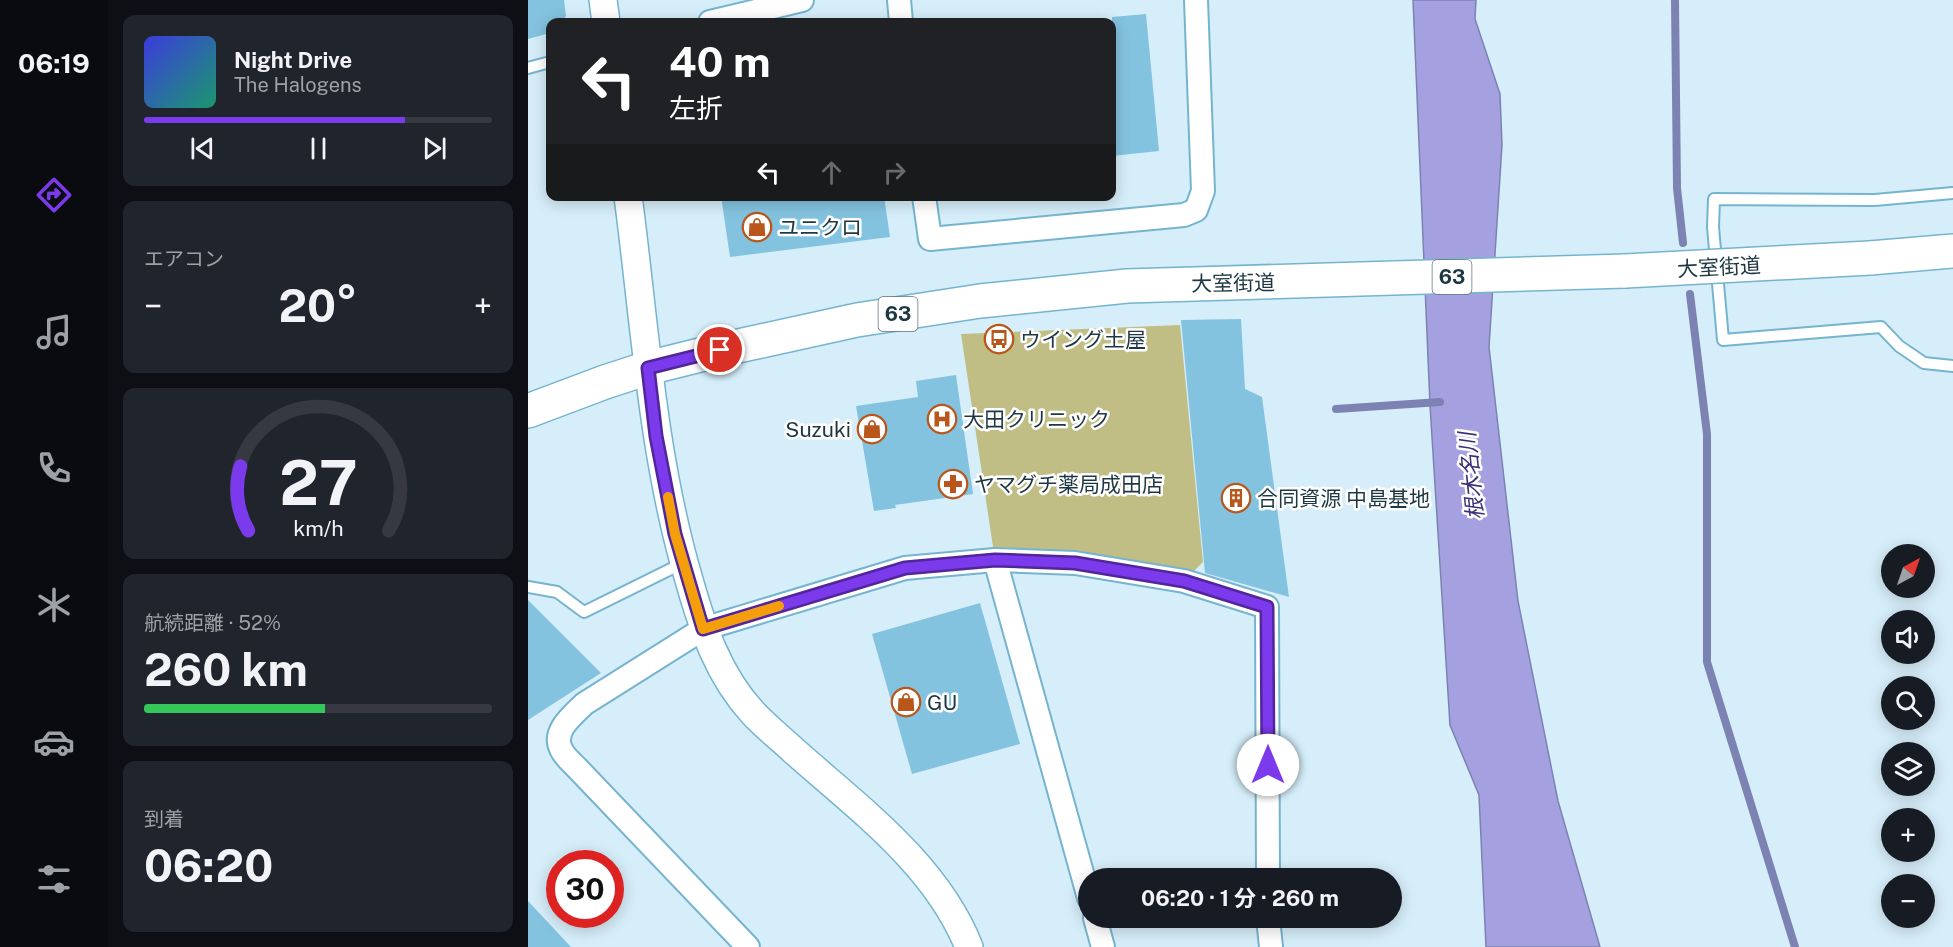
<!DOCTYPE html>
<html lang="ja">
<meta charset="utf-8">
<style>
body{margin:0;font-family:"Public Sans","Noto Sans JP",sans-serif;background:#20242c;color:#f1f3f6;height:100vh;display:flex;flex-direction:column;font-size:22px;white-space:nowrap}
*{box-sizing:border-box;margin:0}
p{font-size:20px;color:#9ea1a6}
.icon{flex:none;width:33px;height:33px;fill:none;stroke:currentColor;stroke-width:2;stroke-linecap:round;stroke-linejoin:round}
.map{position:relative;flex:1;overflow:hidden}
.panel{display:flex;flex-direction:column;gap:15px;padding:15px;background:#0d0f14;width:420px}
.panel>*{flex:none}
.guide{position:absolute;left:18px;top:18px;width:570px;height:183px;border-radius:12px;box-shadow:0 3px 15px #0003;background:#202124;color:#fff;overflow:hidden}
.needle{width:39px;rotate:40deg}
.controls{position:absolute;left:1353px;top:544px;display:grid;gap:12px}
.controls a{display:grid;place-items:center;width:54px;height:54px;border-radius:50%;background:#171b24;box-shadow:0 3px 15px #0003;font-size:30px}
.speed{position:absolute;left:18px;top:850px;display:flex;gap:12px;font-size:30px;font-weight:700;text-align:center}
.speed>*{display:grid;place-content:center;width:78px;height:78px;border-radius:50%;background:#171b24;box-shadow:0 3px 15px #0003;line-height:1}
.speed .limit{border:9px solid #d22;background:#fff;color:#111}
.pin{position:absolute;display:grid;place-items:center;width:51px;height:51px;color:#fff;margin:-26px;border:3px solid #fff;border-radius:50%;box-shadow:0 2px 6px #0007}
.me{position:absolute;width:66px;margin:-33px;rotate:0deg;stroke-linejoin:round;filter:drop-shadow(0 0 4px #0008)}
.turn{display:flex;align-items:center;gap:21px;height:126px;padding:0 24px;font-size:27px}
.turn .icon{width:78px;height:78px;stroke-width:2.5}
.turn b{display:block;font-size:42px;line-height:51px}
.lanes{display:flex;align-items:center;height:57px;padding:0 24px;background:#0003;justify-content:center;gap:30px;direction:ltr}
.lanes .off{opacity:.35}
.big{font-size:45px;font-weight:700;line-height:1.1}
.panel .widget{flex:1;display:flex;flex-direction:column;justify-content:center;gap:9px;min-width:0;padding:0 21px;border-radius:12px;background:#20242c}
.panel .dial{align-items:center;gap:0}
.dial svg{height:156px;overflow:visible;fill:none;stroke:#363941;stroke-width:7;stroke-linecap:round;text-anchor:middle}
.dial text{fill:#f1f3f6;stroke:none}
.song{display:flex;align-items:center;gap:18px}
.cover{width:72px;height:72px;border-radius:9px;background:linear-gradient(135deg,hsl(240 70% 55%),hsl(160 70% 35%))}
.played{height:6px;border-radius:3px;background:linear-gradient(90deg,#7c3aed 75%,#363941 75%)}
.keys{display:flex;justify-content:space-around;direction:ltr}
.heat{display:flex;justify-content:space-between;align-items:center;font-size:33px;direction:ltr}
.charge{height:9px;border-radius:4px;background:linear-gradient(90deg,#34c759 52%,#363941 0)}
.trip{position:absolute;left:550px;top:868px;width:324px;height:60px;border-radius:30px;background:#171b24;box-shadow:0 3px 15px #0003;font-weight:700;line-height:60px;text-align:center}
main{display:flex;flex:1;min-height:0}
.menu{display:flex;flex-direction:column;width:108px;justify-content:space-around;align-items:center;background:#090b0e;color:#9ea1a6}
.menu .icon{width:42px;height:42px}
.menu .active{color:#7c3aed}
.menu b{font-size:27px;color:#f1f3f6}
.map>svg:first-child{display:block}
</style>
<main>
<nav class="menu">
<b>06:19</b>
<svg class="icon active" aria-label="directions" viewBox="0 0 24 24"><path d="M12 3l9 9-9 9-9-9zM9 14v-3h6M13 9l2 2-2 2"/></svg>
<svg class="icon" aria-label="music" viewBox="0 0 24 24"><path d="M9 18V5l10-2v13"/><circle cx="6" cy="18" r="3"/><circle cx="16" cy="16" r="3"/></svg>
<svg class="icon" aria-label="phone" viewBox="0 0 24 24"><path d="M5 4h4l2 5-3 2q2 4 5 5l2-3 5 2v4C11 20 4 13 5 4z"/></svg>
<svg class="icon" aria-label="climate" viewBox="0 0 24 24"><path d="M12 3v18M4 7l16 10M4 17L20 7"/></svg>
<svg class="icon" aria-label="car" viewBox="0 0 24 24"><path d="M5 17H2v-5l4-1 3-4h7l3 4 3 1v5h-3M9 17h6M6 11h13"/><circle cx="7" cy="17" r="2"/><circle cx="17" cy="17" r="2"/></svg>
<svg class="icon" aria-label="filters" viewBox="0 0 24 24"><path d="M4 7h16M4 17h16"/><circle cx="9" cy="7" r="2"/><circle cx="15" cy="17" r="2"/></svg>
</nav>
<section class="panel">
<div class="widget">
<div class="song"><i class="cover"></i><div><b>Night Drive</b><p>The Halogens</p></div></div>
<div class="played"></div>
<div class="keys"><svg class="icon" aria-label="previous" viewBox="0 0 24 24"><path d="M18 5L8 12l10 7zM5 5v14"/></svg><svg class="icon" aria-label="pause" viewBox="0 0 24 24"><path d="M8 5v14M16 5v14"/></svg><svg class="icon" aria-label="next" viewBox="0 0 24 24"><path d="M6 5l10 7-10 7zM19 5v14"/></svg></div>
</div>
<div class="widget"><p>エアコン</p>
<div class="heat"><a>−</a><b class="big">20°</b><a>+</a></div>
</div>
<div class="widget dial"><svg viewBox="0 0 100 80">
<path d="M14 69A42 42 0 1 1 86 69"/>
<path d="M14 69A42 42 0 0 1 10 36" stroke="#7c3aed"/>
<text x="50" y="56" font-size="32" font-weight="700">27</text>
<text x="50" y="72" font-size="11">km/h</text>
</svg></div>
<div class="widget"><p>航続距離 · 52%</p><b class="big">260 km</b><div class="charge"></div></div>
<div class="widget"><p>到着</p><b class="big">06:20</b></div>
</section>
<div class="map">
<svg width="1425" height="947" viewBox="0 0 1425 947">
<rect width="100%" height="100%" fill="#d6eefa"/>
<!-- green -->
<polygon fill="#c0be84" points="652,325 675,562 656,581 467,560 433,334"/>
<!-- water -->
<polygon fill="#a5a1e1" stroke="#7c82b2" stroke-width="1.5" points="885,0 948,0 947,19 972,94 974,145 961,347 990,601 1030,801 1072,947 958,947 951,795 922,725 902,405"/>
<g fill="none" stroke-linecap="round" stroke-linejoin="round">
<!-- stream -->
<g stroke="#7c82b2" stroke-width="8">
<polyline points="1147,0 1149,188 1155,243"/>
<polyline points="1162,294 1179,434 1179,662 1267,947"/>
<polyline points="808,409 912,402"/>
</g>
</g>
<!-- building -->
<g fill="#84c3df">
<polygon points="0,0 36,0 38,16 33,22 22,22 22,33 0,39"/>
<polygon points="618,14 631,151 584,156 584,17"/>
<polygon points="193,196 356,196 362,237 202,257"/>
<polygon points="713,319 717,389 734,397 761,597 677,573 653,320"/>
<polygon points="428,375 445,494 367,505 368,508 346,511 328,406 390,397 388,381"/>
<polygon points="0,600 73,673 0,720"/>
<polygon points="452,603 492,744 384,774 344,634"/>
<polygon points="0,901 43,947 0,947"/>
</g>
<g fill="none" stroke-linecap="round" stroke-linejoin="round">
<!-- service casing -->
<g stroke="#75b4cf" stroke-width="14">
<g id="service">
<polyline points="0,68 22,62"/>
<polyline points="1425,193 1347,200 1186,199 1185,227 1195,340 1353,327 1371,346 1396,363 1425,366"/>
<polyline points="0,587 29,592 56,612 155,563"/>
</g>
</g>
<!-- minor casing -->
<g stroke="#75b4cf" stroke-width="26">
<g id="minor">
<polyline points="371,0 373,22"/>
<polyline points="182,22 274,0"/>
<polyline points="396,196 402,239 656,215 668,210 675,191 668,0"/>
<polyline points="467,560 561,898"/>
<polyline points="567,918 575,947"/>
<polyline points="740,918 743,947"/>
<path d="M220 947 49 768C44 763 36 756 33 749 24 731 45 715 56 704L175 629 377 568 467 560 547 563 656 581 739 607 740 879"/>
</g>
</g>
<!-- tertiary casing -->
<g stroke="#75b4cf" stroke-width="30">
<g id="tertiary">
<polyline points="75,0 78,22"/>
<path d="M100 196C117 325 124 455 161 580 175 629 190 675 225 713 237 726 252 738 265 750 330 808 408 864 441 947"/>
</g>
</g>
<!-- primary casing -->
<g stroke="#75b4cf" stroke-width="36">
<g id="primary">
<polyline points="1342,258 1425,251"/>
<polyline points="0,411 77,382 120,368 192,350 329,320 452,301 599,286 1097,271"/>
</g>
</g>
<!-- service -->
<use href="#service" stroke="#fff" stroke-width="10"/>
<!-- minor -->
<use href="#minor" stroke="#fff" stroke-width="22"/>
<!-- tertiary -->
<use href="#tertiary" stroke="#fff" stroke-width="27"/>
<!-- primary -->
<use href="#primary" stroke="#fff" stroke-width="33"/>
<!-- primary-bridge casing -->
<g stroke="#75b4cf" stroke-width="36" stroke-linecap="butt">
<polyline id="primary-bridge" points="1097,271 1342,258"/>
</g>
<!-- primary-bridge -->
<use href="#primary-bridge" stroke="#fff" stroke-width="33"/>
</g>
<g fill="none" stroke-linecap="round" stroke-linejoin="round">
<!-- route casing -->
<g stroke="#51269a" stroke-width="15">
<polyline id="route" points="192,350 120,368 128,436 147,534 175,629 377,568 467,560 547,563 656,581 739,607 740,765"/>
</g>
<!-- route -->
<use href="#route" stroke="#7c3aed" stroke-width="10"/>
<!-- slow -->
<polyline stroke="#f59e0b" stroke-width="10" points="140,497 147,534 175,629 251,606"/>
</g>
<!-- icons -->
<defs>
<g id="shop-ring" transform="scale(1.5)"><circle r="9.5" fill="#fff" stroke="#b8561b" stroke-width="1.5"/><path d="M-5-2.5h2.3a2.7 3.5 0 0 1 5.4 0H5L5.5 6h-11ZM-1.5-2.5h3a1.5 2.3 0 0 0-3 0Z" fill="#b8561b"/></g>
<g id="bus-ring" transform="scale(1.5)"><circle r="9.5" fill="#fff" stroke="#b8561b" stroke-width="1.5"/><path d="M-5-6H5V4H4V6H2V4H-2V6H-4V4H-5ZM-3.5-4V0h7V-4ZM-3.5 1.2v1.5H-2V1.2ZM2 1.2v1.5H3.5V1.2Z" fill="#b8561b"/></g>
<g id="hospital-ring" transform="scale(1.5)"><circle r="9.5" fill="#fff" stroke="#b8561b" stroke-width="1.5"/><path d="M-5-5h3v3.5h4V-5h3V5h-3V1.5h-4V5h-3Z" fill="#b8561b"/></g>
<g id="pharmacy-ring" transform="scale(1.5)"><circle r="9.5" fill="#fff" stroke="#b8561b" stroke-width="1.5"/><path d="M-2-6h4v4h4v4h-4v4h-4v-4h-4v-4h4Z" fill="#b8561b"/></g>
<g id="building-ring" transform="scale(1.5)"><circle r="9.5" fill="#fff" stroke="#b8561b" stroke-width="1.5"/><path d="M-4-6H4V6H1V3H-1V6H-4ZM-2.5-4.3h1.7v1.8h-1.7ZM.8-4.3h1.7v1.8H.8ZM-2.5-1h1.7V.8h-1.7ZM.8-1h1.7V.8H.8Z" fill="#b8561b"/></g>
</defs>
<g fill-rule="evenodd">
<use href="#shop-ring" x="229" y="227"/>
<use href="#bus-ring" x="471" y="339"/>
<use href="#hospital-ring" x="414" y="419"/>
<use href="#shop-ring" x="344" y="429"/>
<use href="#pharmacy-ring" x="425" y="484"/>
<use href="#building-ring" x="708" y="498"/>
<use href="#shop-ring" x="378" y="702"/>
</g>
<g text-anchor="middle" dominant-baseline="central" stroke-width="5" stroke-linejoin="round" paint-order="stroke">
<!-- shield labels -->
<g fill="#fff" stroke="#62747b" stroke-width="1.5">
<rect x="904.5" y="260" width="39" height="34" rx="4.5"/>
<rect x="350.5" y="297" width="39" height="34" rx="4.5"/>
</g>
<g font-size="20" font-weight="bold" fill="#1e3843">
<text x="924" y="277">63</text>
<text x="370" y="314">63</text>
</g>
<!-- poi labels -->
<g font-size="21" fill="#1e3843" stroke="#fff" text-anchor="start">
<text x="250" y="227">ユニクロ</text>
<text x="492" y="339">ウイング土屋</text>
<text x="435" y="419">大田クリニック</text>
<text x="323" y="429" text-anchor="end">Suzuki</text>
<text x="446" y="484">ヤマグチ薬局成田店</text>
<text x="729" y="498">合同資源 中島基地</text>
<text x="399" y="702">GU</text>
</g>
<!-- street labels -->
<g font-size="21" fill="#1e3843" stroke="#fff">
<text transform="translate(1191 267) rotate(-3)">大室街道</text>
<text transform="translate(705 283) rotate(-1)">大室街道</text>
</g>
<!-- water labels -->
<g font-size="22" font-style="italic" fill="#3c2f7a" stroke="#fff">
<text transform="translate(943 476) rotate(-96)">根木名川</text>
</g>
</g>
</svg>
<div class="controls">
<a><svg class="needle" viewBox="-14 -14 28 28"><path d="M0-13l5 13h-10z" fill="#e53935"/><path d="M0 13l5-13h-10z" fill="#9ea1a6"/></svg></a>
<a><svg class="icon" aria-label="sound" viewBox="0 0 24 24"><path d="M4 9h4l5-4v14l-5-4H4zM17 9q2 3 0 6"/></svg></a>
<a><svg class="icon" aria-label="search" viewBox="0 0 24 24"><circle cx="10" cy="10" r="6"/><path d="M15 15l6 6"/></svg></a>
<a><svg class="icon" aria-label="layers" viewBox="0 0 24 24"><path d="M12 4l9 5-9 5-9-5zM3 14l9 5 9-5"/></svg></a>
<a>+</a>
<a>−</a>
</div>
<div class="speed"><div class="limit">30</div></div>
<div class="pin" style="left:192px;top:350px;background:#d93025"><svg class="icon" aria-label="arrive" viewBox="0 0 24 24"><path d="M6 21V4h12l-3 4 3 4H6"/></svg></div>
<svg class="me" style="left:740px;top:765px" viewBox="-20 -20 40 40"><circle r="19" fill="#fff"/><path d="M0-13L10 11 0 6-10 11z" fill="#7c3aed"/></svg>
<div class="trip">06:20 · 1 分 · 260 m</div>
<div class="guide">
<div class="turn"><svg class="icon" aria-label="left" viewBox="0 0 24 24"><path d="M17 20v-9H6M10 6l-5 5 5 5"/></svg><div><b>40 m</b>左折</div></div>
<div class="lanes"><svg class="icon" aria-label="left" viewBox="0 0 24 24"><path d="M17 20v-9H6M10 6l-5 5 5 5"/></svg><svg class="icon off" aria-label="ahead" viewBox="0 0 24 24"><path d="M12 20V5M6 11l6-6 6 6"/></svg><svg class="icon off" aria-label="right" viewBox="0 0 24 24"><path d="M7 20v-9h11M14 6l5 5-5 5"/></svg></div>
</div>
</div>
</main>
